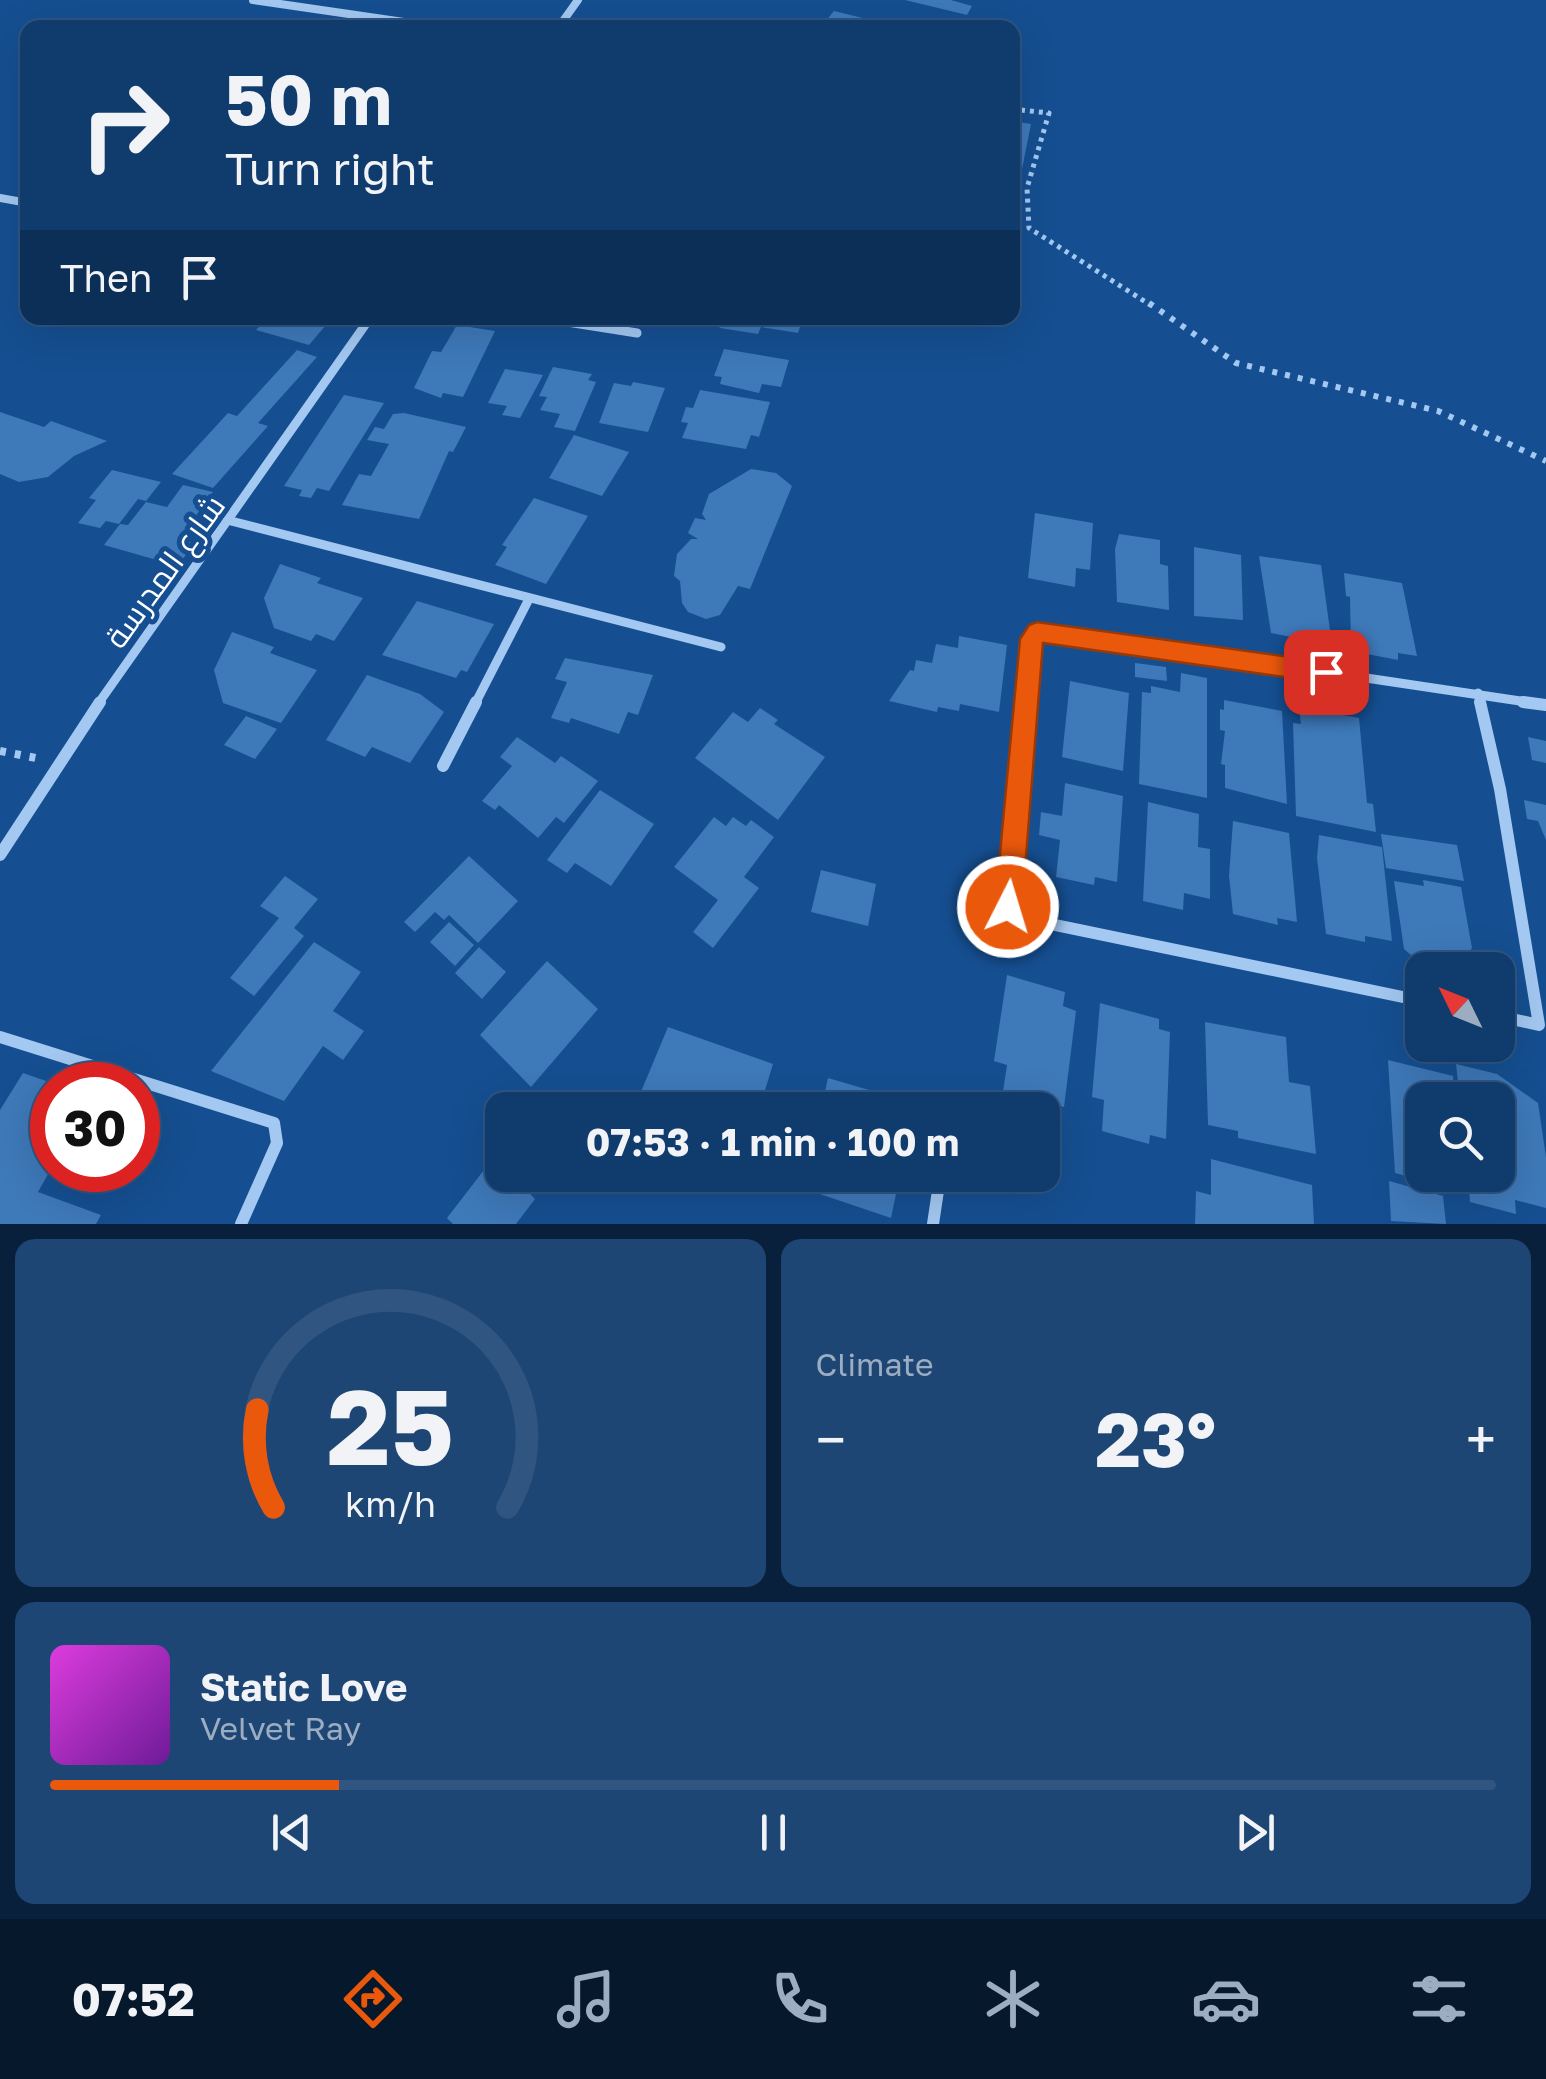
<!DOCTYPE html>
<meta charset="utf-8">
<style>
body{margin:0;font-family:"Golos Text",Cairo,sans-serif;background:#1e4675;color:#f1f3f6;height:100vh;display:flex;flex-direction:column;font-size:38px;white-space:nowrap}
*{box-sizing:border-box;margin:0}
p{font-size:32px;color:#9cadc2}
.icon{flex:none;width:55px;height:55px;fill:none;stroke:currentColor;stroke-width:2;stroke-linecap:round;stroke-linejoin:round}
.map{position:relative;height:1224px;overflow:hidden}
.sheet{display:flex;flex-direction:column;gap:15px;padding:15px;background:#09203c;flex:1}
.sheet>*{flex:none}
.banner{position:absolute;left:20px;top:20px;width:1000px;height:305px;border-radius:20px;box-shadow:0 10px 40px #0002,0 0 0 2px #305580;background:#103b6d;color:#f1f3f6;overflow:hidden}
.needle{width:65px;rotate:313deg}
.fabs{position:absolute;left:1405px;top:952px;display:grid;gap:20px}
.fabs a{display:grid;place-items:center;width:110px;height:110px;border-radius:20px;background:#103b6d;box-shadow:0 10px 40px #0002,0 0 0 2px #305580;font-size:50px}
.speed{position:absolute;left:30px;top:1062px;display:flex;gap:20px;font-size:50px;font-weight:700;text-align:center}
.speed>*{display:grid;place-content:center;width:130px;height:130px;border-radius:50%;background:#103b6d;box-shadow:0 10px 40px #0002,0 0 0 2px #305580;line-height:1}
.speed .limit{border:15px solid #d22;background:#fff;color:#111}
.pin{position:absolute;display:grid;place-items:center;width:85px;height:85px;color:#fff;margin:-42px;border-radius:20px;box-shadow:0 5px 15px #0006}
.me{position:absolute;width:110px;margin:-55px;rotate:5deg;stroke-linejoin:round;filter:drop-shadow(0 0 8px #0008)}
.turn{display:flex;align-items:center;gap:35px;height:210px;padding:0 40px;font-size:45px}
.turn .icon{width:130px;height:130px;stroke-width:2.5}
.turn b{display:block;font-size:70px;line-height:85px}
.then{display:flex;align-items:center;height:95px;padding:0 40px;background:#0003;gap:20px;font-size:38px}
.big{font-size:75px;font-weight:700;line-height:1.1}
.sheet .widget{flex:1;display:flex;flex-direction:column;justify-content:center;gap:15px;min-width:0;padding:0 35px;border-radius:20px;background:#1e4675}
.sheet .dial{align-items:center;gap:0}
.dial svg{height:260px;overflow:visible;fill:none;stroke:#305580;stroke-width:7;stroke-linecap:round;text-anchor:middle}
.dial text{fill:#f1f3f6;stroke:none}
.song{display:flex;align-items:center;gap:30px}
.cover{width:120px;height:120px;border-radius:15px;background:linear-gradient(135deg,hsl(300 70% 55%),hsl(280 70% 35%))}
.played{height:10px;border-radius:5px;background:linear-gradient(90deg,#ea580c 20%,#305580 20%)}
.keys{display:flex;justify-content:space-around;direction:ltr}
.heat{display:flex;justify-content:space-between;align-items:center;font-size:55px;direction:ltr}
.sheet .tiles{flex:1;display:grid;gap:15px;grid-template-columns:1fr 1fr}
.widget:last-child{grid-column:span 2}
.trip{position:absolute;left:485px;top:1092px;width:575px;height:100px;border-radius:20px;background:#103b6d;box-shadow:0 10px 40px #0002,0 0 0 2px #305580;font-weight:700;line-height:100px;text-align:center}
.menu{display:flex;height:160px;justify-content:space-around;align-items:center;background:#06182c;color:#9cadc2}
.menu .icon{width:70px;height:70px}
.menu .selected{color:#ea580c}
.menu b{font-size:45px;color:#f1f3f6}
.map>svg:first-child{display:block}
</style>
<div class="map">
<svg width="1546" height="1224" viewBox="0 0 1546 1224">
<rect width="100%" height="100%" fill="#154f91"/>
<!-- building -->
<g fill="#3e79b9">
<polygon points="905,0 951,0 972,6 967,15"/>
<polygon points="834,11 875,21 870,28 820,28"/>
<polygon points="1012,121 1031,124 1020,179 1012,178"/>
<polygon points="267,318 332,318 309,345 256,330"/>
<polygon points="712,318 803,318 798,333 761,327 758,334 720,328"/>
<polygon points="457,325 495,331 463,397 443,393 441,398 414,388 432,351 441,352"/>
<polygon points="724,349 789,360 781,387 762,384 759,393 720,384 722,377 714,376"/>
<polygon points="297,350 317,357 258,423 268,426 213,488 172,474 228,413 237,416"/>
<polygon points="553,367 592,374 588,380 596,382 575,431 554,427 560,414 540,410 547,397 539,396"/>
<polygon points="505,369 543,375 520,418 502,415 507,406 488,403"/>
<polygon points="633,382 665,388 648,432 599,423 614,383 631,386"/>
<polygon points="700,390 770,402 759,437 751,435 746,449 682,438 688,423 681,422 686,407 693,408"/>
<polygon points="344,395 384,403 329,491 317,488 311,498 299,496 302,490 284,486"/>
<polygon points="0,412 44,427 51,421 107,441 74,456 48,477 19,482 0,474"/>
<polygon points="404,413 466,427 453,452 449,451 419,519 342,505 359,474 371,476 389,444 367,440 375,427 384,429 393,414"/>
<polygon points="574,435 629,452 602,496 549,478"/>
<polygon points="751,469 776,473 792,486 750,589 738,586 720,615 706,619 688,612 682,603 680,581 674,576 677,554 691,539 698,539 688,533 695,518 706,520 702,514 709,494"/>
<polygon points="112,470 161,482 146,501 138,499 119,524 106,521 100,528 78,523 96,500 89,498"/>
<polygon points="183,485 213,492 179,539 194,543 178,566 104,545 120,524 128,525 146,502 167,507"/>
<polygon points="534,498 588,516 546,584 495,565 507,547 502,545"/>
<polygon points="1035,513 1093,523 1090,570 1076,568 1075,587 1028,578"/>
<polygon points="1119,534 1160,540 1160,564 1168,566 1169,610 1117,602 1115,549"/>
<polygon points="1194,547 1241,555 1243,620 1194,616"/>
<polygon points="1259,556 1321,565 1332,645 1271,633"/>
<polygon points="280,564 321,578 317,583 363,598 334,641 316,634 311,641 274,628 264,598"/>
<polygon points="1344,573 1402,583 1417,656 1398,653 1398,660 1351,651 1350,597 1346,596"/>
<polygon points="417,601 494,624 467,672 461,670 456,678 382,655"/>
<polygon points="232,632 274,647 270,653 317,670 281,723 223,703 214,670"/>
<polygon points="959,636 1007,645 999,712 960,704 959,711 938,707 937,712 889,701 910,670 914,671 916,660 932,663 936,644 958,648"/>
<polygon points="565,658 653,675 638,715 628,712 619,734 571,718 569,723 551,718 567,682 555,679"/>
<polygon points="1135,663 1166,667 1167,681 1135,677"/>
<polygon points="1181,673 1207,678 1207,798 1139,784 1142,692 1151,693 1151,686 1180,692"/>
<polygon points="367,675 420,694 444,712 410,763 372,747 365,757 326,740"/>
<polygon points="1070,681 1129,693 1123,771 1062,757"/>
<polygon points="1224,700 1282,711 1287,804 1225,788 1225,765 1221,764 1225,731 1220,730 1220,709 1224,710"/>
<polygon points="1299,707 1359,718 1367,803 1373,804 1376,832 1296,816 1293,723 1301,724"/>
<polygon points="760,708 778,720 774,724 825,757 778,820 695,758 733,712 748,722"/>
<polygon points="246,716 277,729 255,759 224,745"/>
<polygon points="517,737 555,763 561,756 598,781 564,823 556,817 538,838 499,805 495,810 482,801 512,766 500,757"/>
<polygon points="1528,737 1546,741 1546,763 1532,760"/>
<polygon points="1065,783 1123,796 1117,882 1095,877 1094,885 1056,877 1060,840 1039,835 1041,812 1062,816"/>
<polygon points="600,790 654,824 611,886 575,863 567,873 547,860"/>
<polygon points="1524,800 1546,805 1546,840 1538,821 1527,819"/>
<polygon points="1148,802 1199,814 1198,847 1210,849 1210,899 1184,893 1183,910 1143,901"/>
<polygon points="714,817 726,826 733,817 746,826 751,820 774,837 744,877 759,888 713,948 693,932 718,900 674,867"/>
<polygon points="1233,821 1289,833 1297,922 1277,918 1278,925 1233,914 1229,876"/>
<polygon points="1381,834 1457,845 1464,881 1386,868"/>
<polygon points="1319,835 1382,847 1392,941 1365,936 1365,942 1326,934 1317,858"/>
<polygon points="469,856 518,901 478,943 449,915 444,920 435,912 415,932 404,922"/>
<polygon points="821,870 876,884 868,926 811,912"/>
<polygon points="285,876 318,899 294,928 304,936 254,996 230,978 279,918 260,906"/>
<polygon points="1423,880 1461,887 1472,948 1458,966 1419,962 1404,949 1394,881 1424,886"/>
<polygon points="449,922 474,945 455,966 430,942"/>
<polygon points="314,942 361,972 333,1011 364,1031 343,1060 323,1046 284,1101 211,1071"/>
<polygon points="479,947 506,972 482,999 455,973"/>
<polygon points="547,961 598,1009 531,1087 480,1035"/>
<polygon points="1007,975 1065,992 1063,1006 1076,1011 1064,1107 1049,1102 1048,1113 1002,1098 1007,1065 994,1061"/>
<polygon points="1100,1003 1159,1019 1159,1029 1170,1032 1166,1139 1150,1135 1149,1144 1102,1131 1104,1100 1092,1097"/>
<polygon points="1205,1022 1286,1037 1289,1082 1310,1086 1316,1154 1238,1138 1238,1131 1208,1125"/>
<polygon points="668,1027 773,1064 759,1110 647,1110 635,1106"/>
<polygon points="1388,1060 1453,1076 1455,1100 1422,1100 1422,1175 1462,1175 1463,1191 1395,1173"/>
<polygon points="1456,1064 1497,1074 1538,1103 1546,1157 1546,1208 1515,1200 1516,1214 1470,1202 1468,1175 1498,1175 1498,1100 1460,1100"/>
<polygon points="23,1073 52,1083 52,1167 38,1192 101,1215 96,1224 0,1224 0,1110"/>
<polygon points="828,1078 869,1090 868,1098 904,1110 821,1110"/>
<polygon points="494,1157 502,1165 502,1175 512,1175 535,1199 516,1224 453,1224 447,1218"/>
<polygon points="1211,1159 1312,1185 1314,1224 1195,1224 1196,1191 1211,1195"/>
<polygon points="805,1175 900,1175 891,1218 802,1188"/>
<polygon points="1389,1181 1443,1196 1446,1224 1391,1221"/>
</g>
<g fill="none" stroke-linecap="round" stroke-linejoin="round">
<!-- path-far2 -->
<polyline stroke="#a3c8f1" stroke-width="5" stroke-dasharray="4 5" stroke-linecap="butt" points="1012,109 1049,113 1027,188 1029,228 1152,306"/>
<!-- path-far1 -->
<polyline stroke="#a3c8f1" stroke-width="6" stroke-dasharray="5 8" stroke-linecap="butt" points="1149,303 1236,363 1438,411 1546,461"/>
<!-- path -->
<polyline stroke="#a3c8f1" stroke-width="8" stroke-dasharray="6 9" stroke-linecap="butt" points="0,751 36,758"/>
<!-- minor-far2 -->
<g stroke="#a3c8f1" stroke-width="8">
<polyline points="253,0 445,28"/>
<polyline points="558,28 578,0"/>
<polyline points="0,198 28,203"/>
</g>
<!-- minor-far1 -->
<g stroke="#a3c8f1" stroke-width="9">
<polyline points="542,318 637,333"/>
<polyline points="231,521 721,647"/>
<polyline points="1478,693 1481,704"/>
<polyline points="98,704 370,318"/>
<polyline points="475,704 529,599"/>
<polyline points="1026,704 1032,639 1045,630 1540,704"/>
</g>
<!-- minor -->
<g stroke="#a3c8f1" stroke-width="12">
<polyline points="1026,702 1008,907 1017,917 1422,1001"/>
<polyline points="1480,702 1500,789 1539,1025 1498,1016"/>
<polyline points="1523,702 1546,705"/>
<polyline points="443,766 476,702"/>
<polyline points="0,855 100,702"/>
<polyline points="0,1037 274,1123 277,1143 241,1224"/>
<polyline points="933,1224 939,1184"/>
</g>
</g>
<!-- route -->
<polygon fill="#ea580c" stroke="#983908" stroke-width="2.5" points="1037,622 1326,662 1338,672 1326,683 1043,643 1022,907 1018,917 1008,920 999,917 995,907 1020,639 1029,625"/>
<g text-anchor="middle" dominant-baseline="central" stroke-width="10" stroke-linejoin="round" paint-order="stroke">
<!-- street labels -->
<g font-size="32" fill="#fff" stroke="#154f91">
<text transform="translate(164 571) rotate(-54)">شارع المدرسة</text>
</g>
</g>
</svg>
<div class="fabs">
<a><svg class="needle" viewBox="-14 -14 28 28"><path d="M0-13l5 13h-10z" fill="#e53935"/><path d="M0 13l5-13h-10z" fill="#9cadc2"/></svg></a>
<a><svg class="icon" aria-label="search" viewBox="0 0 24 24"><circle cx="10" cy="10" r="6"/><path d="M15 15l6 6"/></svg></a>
</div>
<div class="speed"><div class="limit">30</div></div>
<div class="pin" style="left:1326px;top:672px;background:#d93025"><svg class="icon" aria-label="arrive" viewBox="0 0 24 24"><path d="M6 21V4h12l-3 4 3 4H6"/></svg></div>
<svg class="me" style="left:1008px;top:907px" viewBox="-20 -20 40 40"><circle r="17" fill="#ea580c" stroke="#fff" stroke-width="3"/><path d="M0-11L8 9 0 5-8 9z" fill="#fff"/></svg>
<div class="trip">07:53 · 1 min · 100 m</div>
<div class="banner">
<div class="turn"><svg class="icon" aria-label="right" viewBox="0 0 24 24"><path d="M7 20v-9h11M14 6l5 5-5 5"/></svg><div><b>50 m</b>Turn right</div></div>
<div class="then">Then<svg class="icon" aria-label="arrive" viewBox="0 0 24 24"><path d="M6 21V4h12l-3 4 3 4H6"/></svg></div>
</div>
</div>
<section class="sheet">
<div class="tiles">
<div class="widget dial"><svg viewBox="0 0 100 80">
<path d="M14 69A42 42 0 1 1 86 69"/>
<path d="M14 69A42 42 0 0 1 9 39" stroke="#ea580c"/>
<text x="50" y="56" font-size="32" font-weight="700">25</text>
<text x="50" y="72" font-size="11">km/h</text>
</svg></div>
<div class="widget"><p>Climate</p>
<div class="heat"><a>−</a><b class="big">23°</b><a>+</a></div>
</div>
<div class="widget">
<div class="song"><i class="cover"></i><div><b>Static Love</b><p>Velvet Ray</p></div></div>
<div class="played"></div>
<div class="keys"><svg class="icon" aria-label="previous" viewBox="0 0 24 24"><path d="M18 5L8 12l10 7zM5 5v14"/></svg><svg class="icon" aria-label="pause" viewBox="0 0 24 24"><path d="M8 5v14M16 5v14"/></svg><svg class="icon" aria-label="next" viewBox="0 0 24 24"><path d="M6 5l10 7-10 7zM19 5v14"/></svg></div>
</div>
</div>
</section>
<nav class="menu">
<b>07:52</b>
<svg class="icon selected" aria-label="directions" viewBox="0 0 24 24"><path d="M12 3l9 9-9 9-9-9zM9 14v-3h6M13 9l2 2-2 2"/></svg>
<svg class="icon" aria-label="music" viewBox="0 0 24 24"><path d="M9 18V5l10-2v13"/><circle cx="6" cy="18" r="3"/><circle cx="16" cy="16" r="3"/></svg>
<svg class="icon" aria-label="phone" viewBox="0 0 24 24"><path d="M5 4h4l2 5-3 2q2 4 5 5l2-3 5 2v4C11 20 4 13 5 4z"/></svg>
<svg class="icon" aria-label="climate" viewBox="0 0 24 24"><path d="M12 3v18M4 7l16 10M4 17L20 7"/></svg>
<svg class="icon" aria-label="car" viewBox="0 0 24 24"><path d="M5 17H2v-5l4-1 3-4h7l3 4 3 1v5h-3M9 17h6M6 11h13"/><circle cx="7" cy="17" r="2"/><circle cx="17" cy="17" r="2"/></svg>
<svg class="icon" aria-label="filters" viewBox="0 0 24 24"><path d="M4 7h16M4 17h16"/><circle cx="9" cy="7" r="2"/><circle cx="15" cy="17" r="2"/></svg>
</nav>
